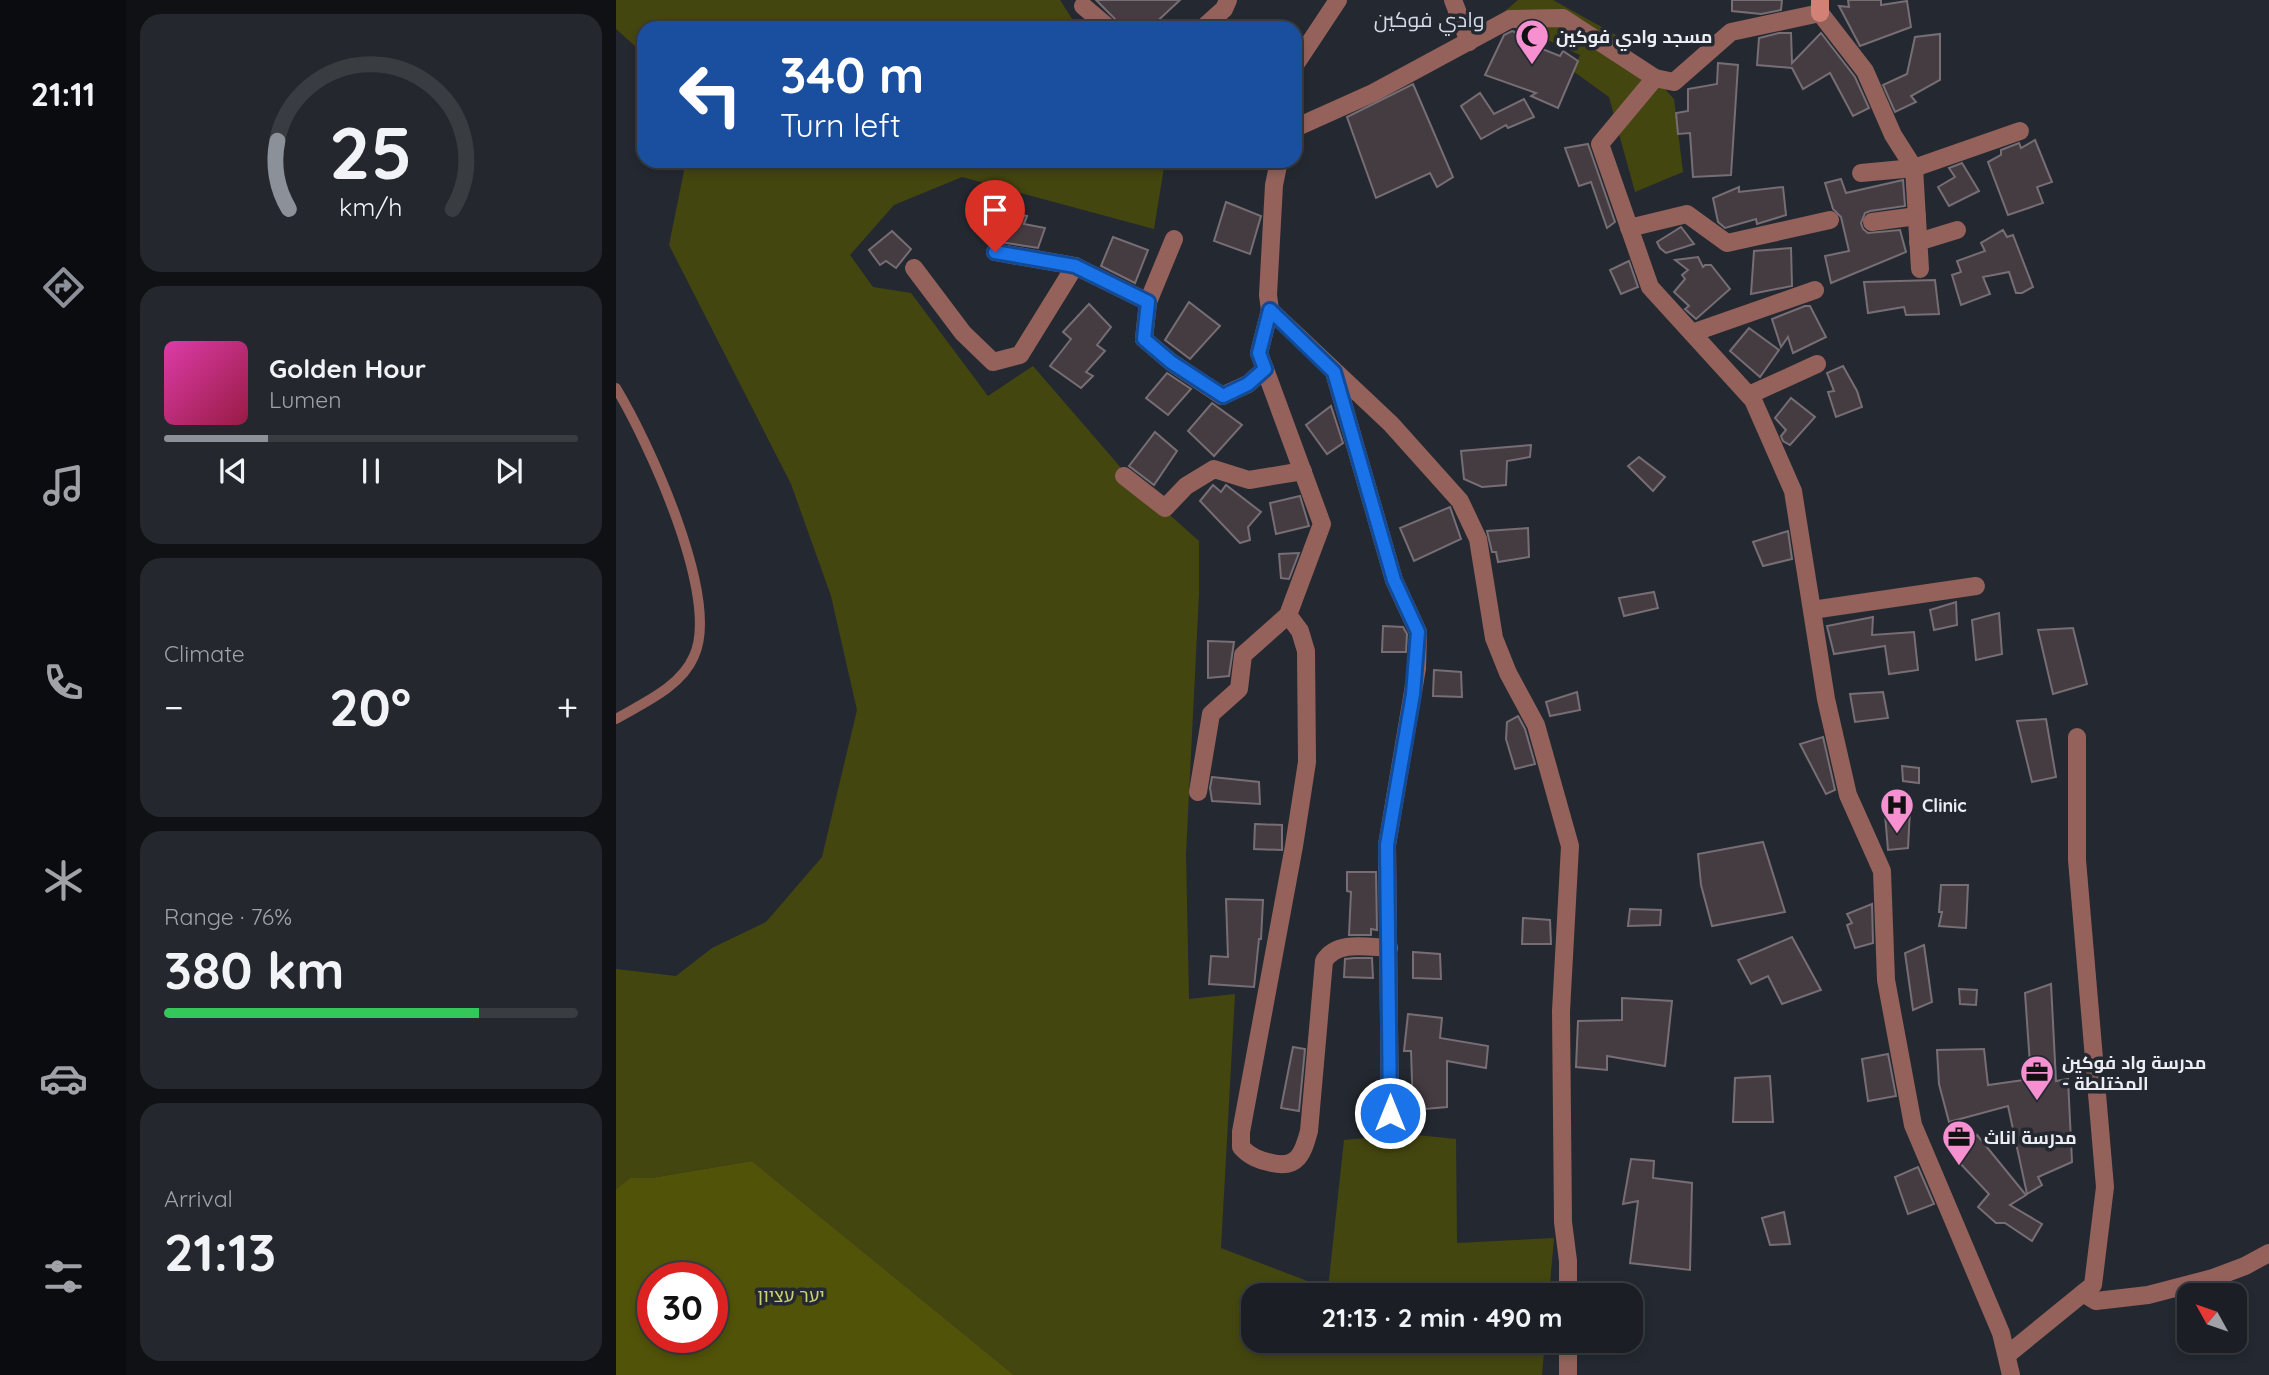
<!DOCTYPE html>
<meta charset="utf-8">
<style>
body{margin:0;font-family:Quicksand,Cairo,"Noto Sans Hebrew",sans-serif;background:#24272d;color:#f1f3f6;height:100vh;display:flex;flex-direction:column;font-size:26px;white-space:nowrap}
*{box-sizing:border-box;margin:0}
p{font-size:23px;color:#a0a2a7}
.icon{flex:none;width:38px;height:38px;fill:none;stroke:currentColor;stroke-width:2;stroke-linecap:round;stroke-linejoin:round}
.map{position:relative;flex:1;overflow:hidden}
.drawer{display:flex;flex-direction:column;gap:14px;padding:14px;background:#0f1114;width:490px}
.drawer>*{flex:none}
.guide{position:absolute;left:21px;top:21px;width:665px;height:147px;border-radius:21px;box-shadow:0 4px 10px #0003,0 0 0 2px #393d42;background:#1a4fa0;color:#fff;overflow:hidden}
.needle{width:46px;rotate:310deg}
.tools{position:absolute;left:1561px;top:1283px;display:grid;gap:14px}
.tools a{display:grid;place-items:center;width:70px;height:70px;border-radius:14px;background:#1b1f25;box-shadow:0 4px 10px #0003,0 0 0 2px #393d42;font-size:35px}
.speed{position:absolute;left:21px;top:1262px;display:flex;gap:14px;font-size:35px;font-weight:700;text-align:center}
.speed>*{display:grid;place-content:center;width:91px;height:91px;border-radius:50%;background:#1b1f25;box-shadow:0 4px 10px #0003,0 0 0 2px #393d42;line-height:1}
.speed .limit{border:10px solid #d22;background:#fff;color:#111}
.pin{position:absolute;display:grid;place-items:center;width:60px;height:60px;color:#fff;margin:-72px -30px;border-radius:50% 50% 50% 0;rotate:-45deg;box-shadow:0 0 7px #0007}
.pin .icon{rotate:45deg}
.me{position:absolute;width:77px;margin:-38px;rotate:0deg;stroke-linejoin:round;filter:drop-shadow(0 0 5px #0008)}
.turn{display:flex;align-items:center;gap:24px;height:147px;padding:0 28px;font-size:32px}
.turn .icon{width:91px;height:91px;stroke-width:2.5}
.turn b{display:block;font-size:49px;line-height:60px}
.big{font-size:52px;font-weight:700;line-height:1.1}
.drawer .card{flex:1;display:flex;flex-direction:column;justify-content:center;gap:10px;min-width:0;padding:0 24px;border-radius:21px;background:#24272d}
.drawer .dial{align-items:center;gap:0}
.dial svg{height:182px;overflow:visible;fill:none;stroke:#393d42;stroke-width:7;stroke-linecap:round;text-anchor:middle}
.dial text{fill:#f1f3f6;stroke:none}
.song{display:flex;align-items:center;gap:21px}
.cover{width:84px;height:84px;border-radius:10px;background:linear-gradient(135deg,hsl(320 70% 55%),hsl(340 70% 35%))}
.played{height:7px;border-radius:4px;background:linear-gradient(90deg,#8c9099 25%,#393d42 25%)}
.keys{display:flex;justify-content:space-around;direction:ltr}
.heat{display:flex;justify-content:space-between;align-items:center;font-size:38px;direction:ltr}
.charge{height:10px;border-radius:5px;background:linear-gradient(90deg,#34c759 76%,#393d42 0)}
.trip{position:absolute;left:625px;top:1283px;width:402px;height:70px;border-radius:21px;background:#1b1f25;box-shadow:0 4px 10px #0003,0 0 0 2px #393d42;font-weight:700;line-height:70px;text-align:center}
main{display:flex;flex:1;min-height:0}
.dock{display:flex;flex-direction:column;width:126px;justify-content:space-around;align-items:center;background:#0b0c0f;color:#a0a2a7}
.dock .icon{width:49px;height:49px}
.dock .selected{color:#8c9099}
.dock b{font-size:32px;color:#f1f3f6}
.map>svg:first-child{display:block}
</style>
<main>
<nav class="dock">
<b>21:11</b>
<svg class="icon selected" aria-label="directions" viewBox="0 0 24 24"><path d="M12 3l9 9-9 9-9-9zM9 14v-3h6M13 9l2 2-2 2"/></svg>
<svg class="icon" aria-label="music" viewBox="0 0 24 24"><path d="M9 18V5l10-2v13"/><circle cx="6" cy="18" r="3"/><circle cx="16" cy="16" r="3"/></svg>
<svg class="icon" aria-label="phone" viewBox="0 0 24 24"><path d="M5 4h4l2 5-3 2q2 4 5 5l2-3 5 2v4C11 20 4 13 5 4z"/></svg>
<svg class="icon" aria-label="climate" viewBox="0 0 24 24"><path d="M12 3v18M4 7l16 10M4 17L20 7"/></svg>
<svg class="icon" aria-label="car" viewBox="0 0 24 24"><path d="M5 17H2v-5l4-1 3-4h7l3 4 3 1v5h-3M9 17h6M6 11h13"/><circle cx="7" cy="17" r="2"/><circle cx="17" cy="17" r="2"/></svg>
<svg class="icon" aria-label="filters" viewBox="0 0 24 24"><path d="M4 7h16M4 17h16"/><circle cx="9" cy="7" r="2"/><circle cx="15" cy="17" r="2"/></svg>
</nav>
<section class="drawer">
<div class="card dial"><svg viewBox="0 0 100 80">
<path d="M14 69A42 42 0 1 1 86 69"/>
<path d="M14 69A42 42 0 0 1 9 39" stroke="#8c9099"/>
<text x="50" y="56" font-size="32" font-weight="700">25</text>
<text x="50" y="72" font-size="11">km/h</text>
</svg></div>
<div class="card">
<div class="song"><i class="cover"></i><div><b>Golden Hour</b><p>Lumen</p></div></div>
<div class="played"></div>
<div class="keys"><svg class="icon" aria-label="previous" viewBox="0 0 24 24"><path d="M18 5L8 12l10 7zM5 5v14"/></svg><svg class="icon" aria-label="pause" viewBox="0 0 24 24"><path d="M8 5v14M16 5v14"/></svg><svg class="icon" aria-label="next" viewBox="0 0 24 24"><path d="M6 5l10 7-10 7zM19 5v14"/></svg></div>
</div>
<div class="card"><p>Climate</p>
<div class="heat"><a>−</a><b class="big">20°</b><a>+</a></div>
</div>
<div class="card"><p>Range · 76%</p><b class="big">380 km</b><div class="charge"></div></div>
<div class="card"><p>Arrival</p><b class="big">21:13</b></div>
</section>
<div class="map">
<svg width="1653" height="1375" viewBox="0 0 1653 1375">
<rect width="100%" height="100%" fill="#242931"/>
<!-- green -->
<g fill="#444610">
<polygon points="0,0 444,0 458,22 468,28 28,28 28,54 0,29"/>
<polygon points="902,0 937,0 1000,35 1058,99 1067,172 1019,192 993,97 957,71 964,55 882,17"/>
<polygon points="70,161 549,161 538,229 346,177 278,205 234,255 257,287 295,293 372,396 417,366 519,484 583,541 583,594 570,854 573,999 619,994 605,1248 712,1289 728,1140 791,1134 840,1139 841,1243 938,1238 933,1295 637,1295 637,1340 929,1341 926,1375 398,1375 136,1161 35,1178 14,1178 0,1189 0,969 60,976 96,948 150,922 206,857 241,710 215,596 175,484 53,245"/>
</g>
<!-- forest -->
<path fill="#515309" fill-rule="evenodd" d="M136 1161 398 1375H0V1189L14 1178H35ZM37 1278H96V1337H37Z"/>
<!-- building -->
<g fill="#453c42" stroke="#776d74" stroke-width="2">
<polygon points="480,0 564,0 534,28 508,28"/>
<polygon points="1116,0 1166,0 1165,10 1145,14 1116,11"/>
<polygon points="1232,0 1265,0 1265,5 1291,1 1295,27 1244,46 1223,6 1233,7"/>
<polygon points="896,31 919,39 916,45 944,56 947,51 962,61 942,108 915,96 920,93 869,75 888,35"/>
<polygon points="1163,33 1175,33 1176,63 1205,33 1239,77 1253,108 1237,116 1214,73 1187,89 1176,68 1141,65 1143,38"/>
<polygon points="1324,34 1324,80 1295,96 1300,102 1279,112 1267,85 1291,74 1299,37"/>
<polygon points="1102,63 1122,65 1115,175 1077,177 1074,133 1062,134 1060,113 1072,111 1072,89 1101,84"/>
<polygon points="797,84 837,177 821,187 814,173 760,198 731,117"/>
<polygon points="864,93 878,114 908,99 918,117 892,128 890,125 865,139 845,106"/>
<polygon points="1419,140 1436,182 1421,187 1427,203 1392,215 1372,162 1385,155 1385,150 1403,143 1405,148"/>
<polygon points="972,144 999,222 991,228 975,182 963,186 949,148"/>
<polygon points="1346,163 1363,191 1333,206 1322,187 1339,177 1333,168"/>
<polygon points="1225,179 1230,193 1287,180 1289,206 1254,211 1249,213 1245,223 1247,229 1252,233 1284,230 1290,252 1215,283 1209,256 1233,251 1225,217 1217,209 1209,183"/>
<polygon points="1123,187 1123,192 1167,187 1170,215 1141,224 1140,219 1109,228 1102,222 1097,198"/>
<polygon points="610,202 645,216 634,254 598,241"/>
<polygon points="379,209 411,216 408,224 429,228 422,248 371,240"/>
<polygon points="1065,227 1078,244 1050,253 1044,248 1041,242"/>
<polygon points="1387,230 1391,237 1397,235 1417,287 1406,293 1400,293 1393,272 1367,277 1374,294 1345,305 1336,275 1345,272 1341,261 1369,251 1365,243"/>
<polygon points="276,231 295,249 280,268 270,261 264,265 253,250"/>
<polygon points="497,237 532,250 519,283 485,266"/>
<polygon points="1175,248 1176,286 1135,294 1138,251"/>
<polygon points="1082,257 1087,267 1089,265 1095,265 1114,289 1080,319 1069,309 1073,306 1058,292 1069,279 1066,275 1072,270 1059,260"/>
<polygon points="1013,261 1022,287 1005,294 994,270"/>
<polygon points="1319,280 1323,314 1290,315 1288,307 1252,313 1248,282"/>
<polygon points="573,302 604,326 574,359 549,340"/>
<polygon points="473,304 495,327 481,345 489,351 470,372 477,376 465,388 434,366 455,339 447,332"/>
<polygon points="1189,306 1194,306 1210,337 1177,353 1172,337 1165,347 1156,319"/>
<polygon points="1133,328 1163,350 1144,377 1114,351"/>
<polygon points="1227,366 1241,391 1246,407 1220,417 1212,392 1218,391 1211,373"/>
<polygon points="551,373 575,389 552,415 530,398"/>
<polygon points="1175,398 1199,417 1174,445 1167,441 1165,436 1170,430 1159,418"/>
<polygon points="596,403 626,425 598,456 572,431"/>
<polygon points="715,406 727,443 711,454 690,425"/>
<polygon points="539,432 561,451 538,485 513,466"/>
<polygon points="915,445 914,457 891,461 890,485 866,487 848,479 845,451"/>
<polygon points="1023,457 1049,477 1037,491 1012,466"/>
<polygon points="597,485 605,492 610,485 645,512 632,527 634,540 624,543 584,501"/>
<polygon points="684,496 693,526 660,534 654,503"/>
<polygon points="834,507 845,539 798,561 784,528"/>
<polygon points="912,528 913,557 882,562 880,552 876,552 871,531"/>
<polygon points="1172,531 1176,559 1147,566 1137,542"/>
<polygon points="683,553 673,579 665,578 663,554"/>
<polygon points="1038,592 1042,608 1008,616 1003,598"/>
<polygon points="1340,602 1341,625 1318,630 1314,610"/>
<polygon points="1383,613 1386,654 1360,660 1356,620"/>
<polygon points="1257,617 1256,635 1298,632 1302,670 1273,674 1269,646 1218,654 1211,626"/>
<polygon points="767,626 787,627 791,634 790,652 766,652"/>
<polygon points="1457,628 1471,684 1437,694 1422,630"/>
<polygon points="592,641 618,642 613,676 592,678"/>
<polygon points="818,670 845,672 846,697 817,696"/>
<polygon points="961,692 964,710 934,716 930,702"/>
<polygon points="1267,692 1272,718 1239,722 1234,694"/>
<polygon points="902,716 909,729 919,764 899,769 890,739 891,722"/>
<polygon points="1430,719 1440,777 1416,782 1401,721"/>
<polygon points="1207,737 1219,790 1210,794 1184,744"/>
<polygon points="1286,766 1303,768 1303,783 1287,781"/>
<polygon points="596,777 643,782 644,804 596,801 594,788"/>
<polygon points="1294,810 1292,848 1272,850 1269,814"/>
<polygon points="639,824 666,825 666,850 638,849"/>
<polygon points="1147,842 1169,912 1096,926 1085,885 1082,854"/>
<polygon points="731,872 760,872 761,930 755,929 755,935 733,935 735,892 731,891"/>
<polygon points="1325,885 1352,885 1350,928 1323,926 1326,912 1323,912"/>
<polygon points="610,899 647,900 645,939 643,939 638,987 593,984 595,956 612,957"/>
<polygon points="1256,904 1257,943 1239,948 1231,925 1236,923 1231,914"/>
<polygon points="1014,909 1045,910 1044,925 1012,926"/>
<polygon points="907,918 934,920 935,944 906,944"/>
<polygon points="1176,937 1205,990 1166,1004 1152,976 1135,984 1122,960"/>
<polygon points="1308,945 1316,1002 1297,1010 1289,953"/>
<polygon points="797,952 824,954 825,979 797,978"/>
<polygon points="738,958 756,958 757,978 728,977 729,959"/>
<polygon points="1435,984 1440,1081 1452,1079 1456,1162 1422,1177 1426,1185 1411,1194 1392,1106 1333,1122 1323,1084 1321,1050 1368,1049 1372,1085 1415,1079 1409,993"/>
<polygon points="1343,989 1361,990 1360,1005 1344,1004"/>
<polygon points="1006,998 1056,1001 1049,1066 991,1056 991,1070 960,1067 962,1021 1006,1020"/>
<polygon points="792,1014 826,1018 824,1038 872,1046 870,1068 831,1061 831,1107 797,1110 795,1051 788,1051"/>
<polygon points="677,1047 689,1049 683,1111 665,1108"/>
<polygon points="1272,1054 1280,1096 1252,1101 1246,1059"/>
<polygon points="1154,1076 1157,1122 1117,1122 1119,1078"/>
<polygon points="1361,1135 1410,1195 1394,1205 1426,1224 1416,1241 1389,1223 1380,1223 1362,1207 1373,1194 1340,1159"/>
<polygon points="1015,1159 1038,1161 1037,1178 1076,1183 1074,1270 1014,1263 1022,1201 1007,1204"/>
<polygon points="1302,1167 1318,1204 1292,1214 1279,1177"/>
<polygon points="1168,1212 1174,1244 1154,1245 1146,1218"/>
</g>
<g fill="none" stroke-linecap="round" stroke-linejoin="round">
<!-- lane -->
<path stroke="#94625b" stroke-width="10" d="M0 388C32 441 105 598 78 656 65 687 27 703 0 719"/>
<!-- street -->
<g stroke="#94625b" stroke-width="18">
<polyline points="837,0 853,42"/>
<polyline points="467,6 493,28"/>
<polyline points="587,28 608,9 612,0"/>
<polyline points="679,65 722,0"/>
<polyline points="1039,78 984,144 1034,287 1137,400 1177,491 1210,699 1232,795 1266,871 1270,980 1297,1125 1385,1333 1395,1375"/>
<polyline points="679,128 757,93 894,19 947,18 1039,78 1058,82 1115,32 1204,13 1249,71 1277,135 1298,168 1304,269"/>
<polyline points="663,161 658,185 652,295 654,310 775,424 844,501 862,539 878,638 892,673 920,725 954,846 945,1011 947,1222 952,1261 952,1295"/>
<polyline points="1245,173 1298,168 1404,131"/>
<polyline points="1256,222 1301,216"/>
<polyline points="1013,228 1071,214 1111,243 1214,220"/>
<polyline points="558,239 532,302 528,339 555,362 606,396 632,384 649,369"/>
<polyline points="1302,242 1341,230"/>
<polyline points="379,252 459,266 532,302"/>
<polyline points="298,268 347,333 377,362 404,355 459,266"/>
<polyline points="1076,333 1199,290"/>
<polyline points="718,372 778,580 802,632 801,668 771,845 774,1113"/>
<polyline points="1133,395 1201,364"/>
<polyline points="508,476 549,508 570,486 598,469 633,480 687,471"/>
<polyline points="1196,610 1360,586"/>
<path d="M672 615 684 631 690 651 691 762 678 846 625 1132V1147C634 1157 643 1160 656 1163 682 1169 687 1153 693 1131L708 961C721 940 751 947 773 948"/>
<polyline points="582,792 595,714 623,689 627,655 672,615 706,524 643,353 654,310"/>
<polyline points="1467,1293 1480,1301 1532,1295 1597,1278 1629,1266 1653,1253"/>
<polyline points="952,1340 952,1375"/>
<polyline points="1391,1355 1477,1285 1489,1187 1461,860 1461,737"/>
</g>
<!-- secondary -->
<polyline stroke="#d18176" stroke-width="18" points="1204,13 1204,0"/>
</g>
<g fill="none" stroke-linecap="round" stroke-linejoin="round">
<!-- route casing -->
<g stroke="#114b97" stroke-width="18">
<polyline id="route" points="379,252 459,266 532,302 528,339 555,362 607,396 632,384 649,369 643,353 654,310 718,372 778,580 802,632 797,694 771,845 774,1113"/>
</g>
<!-- route -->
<use href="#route" stroke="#1a73e8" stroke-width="12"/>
</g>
<!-- icons -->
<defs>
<g id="mosque-pin" transform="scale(1.75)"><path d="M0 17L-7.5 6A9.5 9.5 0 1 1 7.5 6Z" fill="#f690d1" stroke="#242931"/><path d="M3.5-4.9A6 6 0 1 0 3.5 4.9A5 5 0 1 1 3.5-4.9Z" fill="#111"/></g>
<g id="hospital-pin" transform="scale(1.75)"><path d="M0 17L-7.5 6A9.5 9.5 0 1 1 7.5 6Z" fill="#f690d1" stroke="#242931"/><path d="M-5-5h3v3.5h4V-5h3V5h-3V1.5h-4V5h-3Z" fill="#111"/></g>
<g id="office-pin" transform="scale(1.75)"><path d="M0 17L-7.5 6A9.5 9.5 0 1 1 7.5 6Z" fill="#f690d1" stroke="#242931"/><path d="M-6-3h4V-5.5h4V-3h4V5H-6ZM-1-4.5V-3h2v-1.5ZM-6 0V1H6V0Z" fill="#111"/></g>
</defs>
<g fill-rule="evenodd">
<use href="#mosque-pin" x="916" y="36"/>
<use href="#hospital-pin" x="1281" y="805"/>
<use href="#office-pin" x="1421" y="1072"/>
<use href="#office-pin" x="1343" y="1137"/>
</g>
<g text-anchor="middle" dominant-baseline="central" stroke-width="7" stroke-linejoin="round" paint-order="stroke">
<!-- poi labels -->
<g font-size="18" font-weight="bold" fill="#eaedf3" stroke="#242931" text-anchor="start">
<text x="940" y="36">مسجد وادي فوكين</text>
<text x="1306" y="805">Clinic</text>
<text x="1446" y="1062">مدرسة واد فوكين<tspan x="1446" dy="21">- المختلطة</tspan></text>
<text x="1368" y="1137">مدرسة اناث</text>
</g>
<!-- park labels -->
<g font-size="18" fill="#cbd071" stroke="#242931">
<text x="175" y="1295">יער עציון</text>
</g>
<!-- quarter labels -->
<g font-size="21" fill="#d4dae6" stroke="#242931">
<text x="813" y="19">وادي فوكين</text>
</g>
</g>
</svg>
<div class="tools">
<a><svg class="needle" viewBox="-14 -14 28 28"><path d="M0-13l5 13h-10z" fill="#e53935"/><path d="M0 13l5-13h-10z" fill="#a0a2a7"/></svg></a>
</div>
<div class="speed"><div class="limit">30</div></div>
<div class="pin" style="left:379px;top:252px;background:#d93025"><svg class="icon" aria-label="arrive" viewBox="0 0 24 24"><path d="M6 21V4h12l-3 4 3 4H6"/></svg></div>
<svg class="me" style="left:774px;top:1113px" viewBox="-20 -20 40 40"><circle r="17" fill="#1a73e8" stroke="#fff" stroke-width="3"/><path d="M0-11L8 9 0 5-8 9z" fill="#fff"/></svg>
<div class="trip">21:13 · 2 min · 490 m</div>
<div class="guide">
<div class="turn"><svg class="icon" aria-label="left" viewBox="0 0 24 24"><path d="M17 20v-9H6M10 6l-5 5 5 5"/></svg><div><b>340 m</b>Turn left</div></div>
</div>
</div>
</main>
